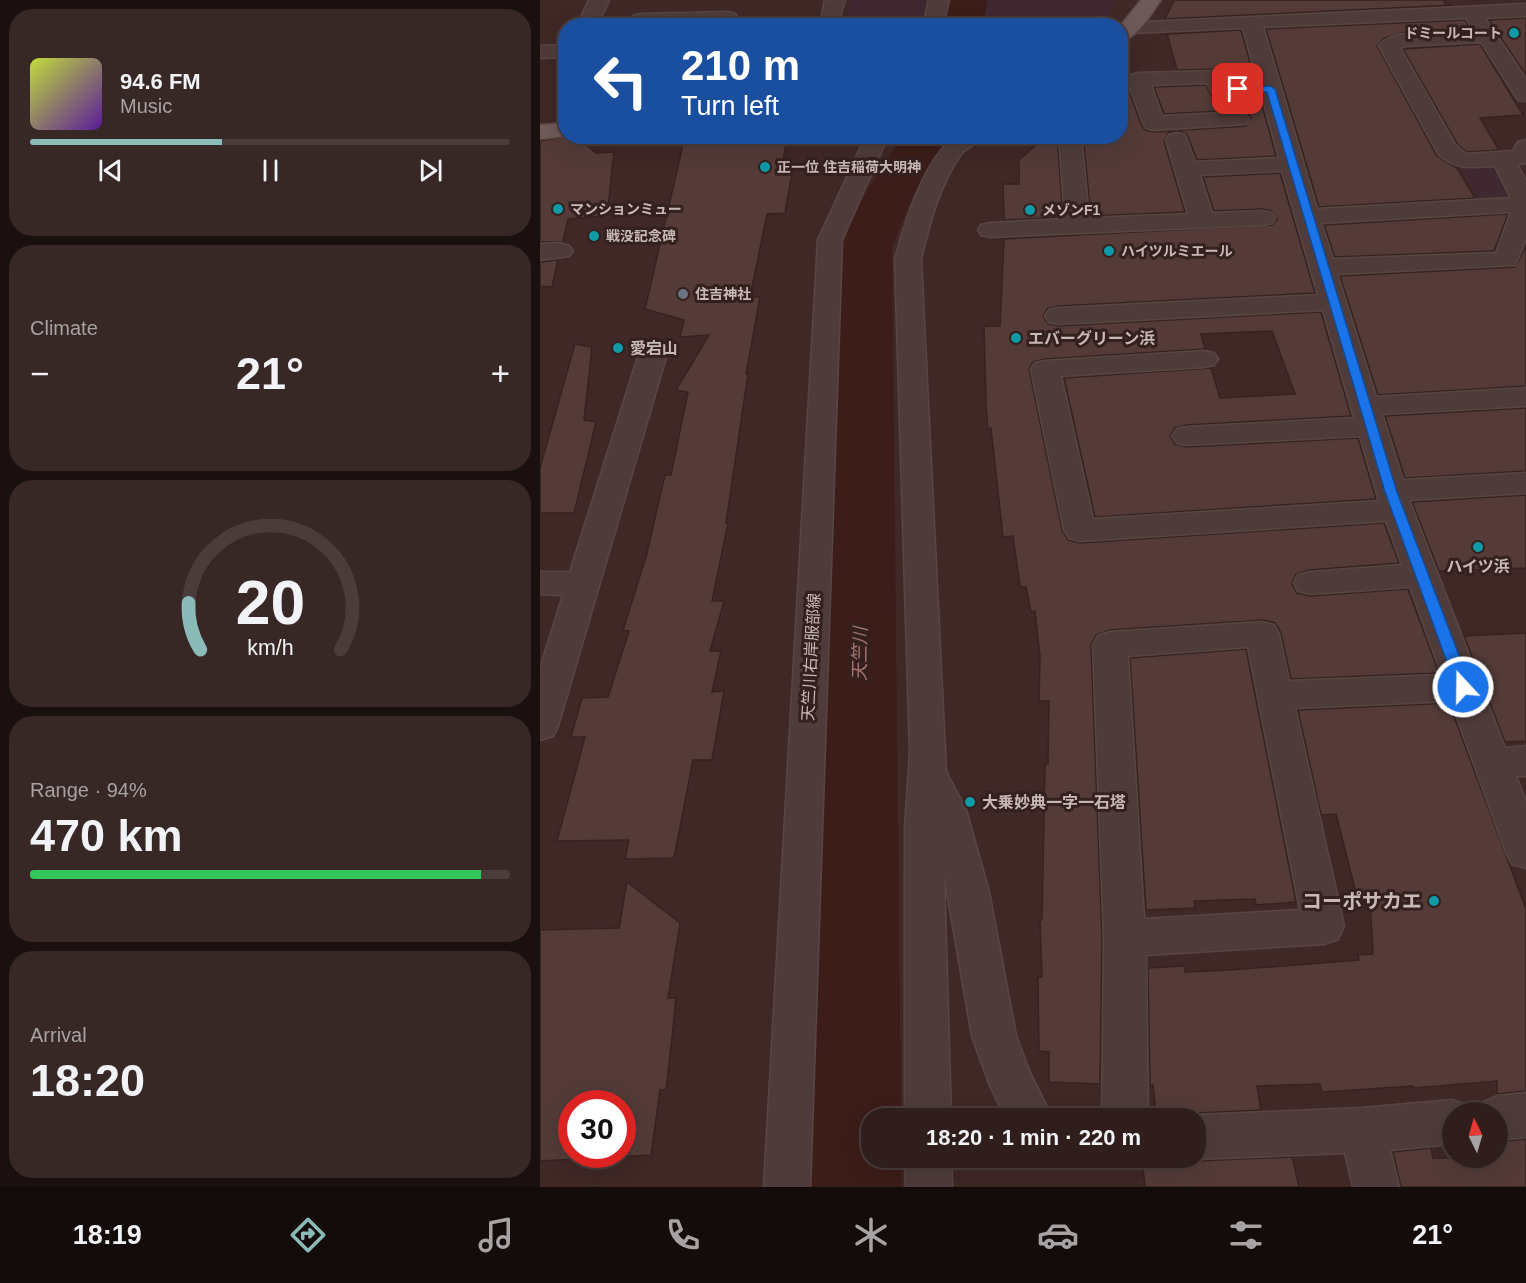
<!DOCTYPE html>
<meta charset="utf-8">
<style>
body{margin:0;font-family:Helvetica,"Noto Sans JP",sans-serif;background:#372725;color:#f1f3f6;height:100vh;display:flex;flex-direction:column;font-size:22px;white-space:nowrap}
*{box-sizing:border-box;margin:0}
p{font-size:20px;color:#a7a2a3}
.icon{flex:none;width:33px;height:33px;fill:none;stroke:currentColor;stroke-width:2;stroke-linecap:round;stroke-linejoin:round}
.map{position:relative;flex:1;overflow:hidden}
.panel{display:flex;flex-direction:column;gap:9px;padding:9px;background:#1a100f;width:540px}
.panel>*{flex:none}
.guide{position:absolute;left:18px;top:18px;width:570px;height:126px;border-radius:24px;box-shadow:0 6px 24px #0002,0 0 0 2px #4a3c3b;background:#1a4fa0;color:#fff;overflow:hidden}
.needle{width:39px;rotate:355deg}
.buttons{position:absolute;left:902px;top:1102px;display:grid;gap:12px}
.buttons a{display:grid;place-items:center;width:66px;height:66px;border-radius:50%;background:#2f1e1c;box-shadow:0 6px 24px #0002,0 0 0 2px #4a3c3b;font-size:30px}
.speed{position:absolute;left:18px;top:1090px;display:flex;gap:12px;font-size:30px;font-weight:700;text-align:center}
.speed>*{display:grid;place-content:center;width:78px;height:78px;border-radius:50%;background:#2f1e1c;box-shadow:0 6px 24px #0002,0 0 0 2px #4a3c3b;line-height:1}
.speed .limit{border:9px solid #d22;background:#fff;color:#111}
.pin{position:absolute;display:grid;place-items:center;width:51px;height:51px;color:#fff;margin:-26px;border-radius:12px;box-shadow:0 3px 9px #0006}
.me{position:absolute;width:66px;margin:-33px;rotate:339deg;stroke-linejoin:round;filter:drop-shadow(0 0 4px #0008)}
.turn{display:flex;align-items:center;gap:21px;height:126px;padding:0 24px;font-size:27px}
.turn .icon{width:78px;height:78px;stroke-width:2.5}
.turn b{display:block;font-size:42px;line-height:51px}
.big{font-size:45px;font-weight:700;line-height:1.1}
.panel .widget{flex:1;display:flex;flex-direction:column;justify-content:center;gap:9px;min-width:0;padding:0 21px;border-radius:24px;background:#372725}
.panel .dial{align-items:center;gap:0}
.dial svg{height:156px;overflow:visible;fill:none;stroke:#4a3c3b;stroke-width:7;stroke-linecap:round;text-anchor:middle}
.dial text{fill:#f1f3f6;stroke:none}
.song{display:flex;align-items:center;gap:18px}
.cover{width:72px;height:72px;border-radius:9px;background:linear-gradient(135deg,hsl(70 70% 55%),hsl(270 70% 35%))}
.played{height:6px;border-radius:3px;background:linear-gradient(90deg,#8bbbb9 40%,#4a3c3b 40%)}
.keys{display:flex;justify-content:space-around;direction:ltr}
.heat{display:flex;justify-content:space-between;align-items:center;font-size:33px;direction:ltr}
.charge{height:9px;border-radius:4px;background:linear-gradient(90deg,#34c759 94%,#4a3c3b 0)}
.trip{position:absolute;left:321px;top:1108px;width:345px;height:60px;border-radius:24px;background:#2f1e1c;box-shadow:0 6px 24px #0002,0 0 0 2px #4a3c3b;font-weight:700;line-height:60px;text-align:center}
.dock{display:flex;height:96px;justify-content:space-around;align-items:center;background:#130c0b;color:#a7a2a3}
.dock .icon{width:42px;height:42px}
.dock .current{color:#8bbbb9}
.dock b{font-size:27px;color:#f1f3f6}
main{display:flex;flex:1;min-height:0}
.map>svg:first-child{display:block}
</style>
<main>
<section class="panel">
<div class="widget">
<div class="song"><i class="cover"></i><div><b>94.6 FM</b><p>Music</p></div></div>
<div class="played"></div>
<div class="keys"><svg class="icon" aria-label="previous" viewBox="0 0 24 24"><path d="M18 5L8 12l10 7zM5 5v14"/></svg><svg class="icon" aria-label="pause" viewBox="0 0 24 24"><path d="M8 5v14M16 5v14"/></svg><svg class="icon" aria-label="next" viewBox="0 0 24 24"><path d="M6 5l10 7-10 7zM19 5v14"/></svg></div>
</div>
<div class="widget"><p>Climate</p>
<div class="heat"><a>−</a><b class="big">21°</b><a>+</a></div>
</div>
<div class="widget dial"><svg viewBox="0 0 100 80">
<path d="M14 69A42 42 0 1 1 86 69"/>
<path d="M14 69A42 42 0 0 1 8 45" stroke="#8bbbb9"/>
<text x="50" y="56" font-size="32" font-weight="700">20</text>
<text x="50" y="72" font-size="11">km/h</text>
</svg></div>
<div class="widget"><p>Range · 94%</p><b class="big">470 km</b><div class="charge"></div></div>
<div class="widget"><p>Arrival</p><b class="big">18:20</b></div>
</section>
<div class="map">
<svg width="986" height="1187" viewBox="0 0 986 1187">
<rect width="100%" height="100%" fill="#3f2826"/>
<!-- green -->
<g fill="#402831">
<polygon points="310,0 388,0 380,26 315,25 308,19"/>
<polygon points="444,0 575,0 565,25 438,25"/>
<polygon points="957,164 972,200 939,202 921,166"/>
</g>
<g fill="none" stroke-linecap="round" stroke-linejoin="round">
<!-- river -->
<g fill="#3c1d19" fill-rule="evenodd">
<polygon points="408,0 448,0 442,26 400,26"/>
<polygon points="362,136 409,136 373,196 352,247 361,1119 332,1119 332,1158 362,1158 362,1187 264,1187 300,247 323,196"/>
</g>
</g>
<!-- building -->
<g fill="#543b38" stroke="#362321" stroke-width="1.5" fill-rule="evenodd">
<polygon points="634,0 903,0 906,5 913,5 625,19"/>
<polygon points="986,18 986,75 949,20"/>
<polygon points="925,20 930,29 869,31 845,38 837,46 897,156 917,168 935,198 779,207 726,29"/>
<polygon points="701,30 715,81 690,81 684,72 676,69 637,70 627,34"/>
<polygon points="940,44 983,115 940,118 959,150 927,152 918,145 863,49"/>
<polygon points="586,76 585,80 601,124 605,130 613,132 706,126 711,118 699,98 720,98 736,156 657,160 647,134 638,131 628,133 624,141 645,212 551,216 543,136 580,136 580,77"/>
<polygon points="666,85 680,111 624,114 614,87"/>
<polygon points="29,136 36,136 56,153 74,152 68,207 63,207 62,216 28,219 23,242 0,242 0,141"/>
<polygon points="145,136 247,136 241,175 252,173 245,213 227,214 210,297 220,297 206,374 208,374 186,523 188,523 172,601 184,601 170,651 181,651 172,692 184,691 172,760 153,760 134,858 85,859 89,840 17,841 45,737 31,737 42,698 68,697 89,631 83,630 106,557 125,475 131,475 148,392 136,390 169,335 140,337 144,320 105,309"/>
<polygon points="507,136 517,136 523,217 464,220 463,184 479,184 479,160"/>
<polygon points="740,173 775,293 518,306 507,309 503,317 509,324 518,326 781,312 811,416 647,425 635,428 630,436 635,444 647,447 818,438 836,499 555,517 524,378 671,368 680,398 755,394 732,331 661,334 665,349 505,359 493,362 489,369 522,530 528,540 540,543 844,523 859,563 769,570 756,574 752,584 757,593 770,596 868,589 899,673 751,679 741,633 735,623 723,620 570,630 556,635 551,645 562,938 560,1084 509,1082 509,1052 499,1051 498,977 502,977 500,920 502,920 505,764 508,764 509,701 499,701 500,657 495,611 491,612 486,587 480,587 473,536 463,537 451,428 448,429 446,404 444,326 460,326 464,239 732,225 737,219 732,211 723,209 674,211 663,177"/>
<polygon points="968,214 954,251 795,257 784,225"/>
<polygon points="986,246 986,386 838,395 800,276 975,267"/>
<polygon points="18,260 12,287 0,286 0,262"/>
<polygon points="35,344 52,347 44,420 56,422 34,513 0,513 0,468"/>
<polygon points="986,408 986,471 865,478 845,416"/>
<polygon points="986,495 986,568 899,571 872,502"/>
<polygon points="986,633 986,741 965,742 924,636"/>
<polygon points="706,649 756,902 716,905 715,899 654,901 655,908 606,910 590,658"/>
<polygon points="909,703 986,909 986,1091 957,1094 957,1081 874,1088 873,1086 782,1092 780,1084 717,1086 721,1110 656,1113 643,1119 617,1119 613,1085 610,1085 608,968 644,966 645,972 690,970 819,960 818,955 833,954 830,900 818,901 796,814 781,815 758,710"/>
<path d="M87 882 140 923 128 998H136L132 1038 126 1090H120L111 1155 0 1161V930L79 928ZM32 1104H82V1155H32Z"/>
<polygon points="986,1139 986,1187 861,1187 853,1152 891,1148 893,1158 957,1158 957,1142"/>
<polygon points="752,1157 759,1187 605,1187 602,1158 651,1158 656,1161"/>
</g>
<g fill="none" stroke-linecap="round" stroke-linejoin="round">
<!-- minor casing -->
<g stroke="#584643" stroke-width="3">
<g id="minor">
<polygon points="49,0 69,0 57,26 37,26"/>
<polygon points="285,0 305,0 299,19 285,19 282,15"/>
<polygon points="389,0 409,0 403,26 383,26"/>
<path d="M986 4V16L945 18 986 79V101L978 100 941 42 865 46 860 48 916 146 926 154 973 151 978 142 986 140V163L977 164 986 181V239L975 265 797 274 836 397 986 388V406L842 414 863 480 986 473V493L869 500 965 748 986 746V776H976L986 802V868L972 864 966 852 911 701 755 708 804 926 798 939 784 944 606 955 608 1119H562L564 938 553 645 558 636 570 632 722 622 734 625 739 634 749 681 902 675 870 587 770 594 758 591 754 583 758 575 770 572 862 565 846 521 540 541 529 538 524 530 491 369 495 363 505 361 664 351 674 353 678 359 674 365 664 367 521 376 553 519 839 501 820 436 647 445 637 443 632 436 637 429 647 427 814 418 783 310 518 324 509 322 505 316 509 310 518 308 778 295 742 171 660 175 672 213 723 211 732 213 735 218 732 223 723 225 450 237 441 235 438 230 441 225 450 223 525 219 519 136H541L549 218 648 214 626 140 629 135 637 133 645 135 655 162 739 158 722 96H695L709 119 706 124 614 130 606 128 603 123 587 79 591 75 598 73 675 71 682 73 689 83H718L703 28 591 33 584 31 581 27 584 23ZM926 18 934 31C912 32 852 27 839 46L899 155C920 171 930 167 955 166L971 198 777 209 723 27ZM667 83 684 113 622 116 611 85ZM971 212 956 253 793 259 781 223ZM708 647 760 910 604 919 588 656Z"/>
<polygon points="188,12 195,14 198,18 195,22 98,26 93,24 90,20 93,16 100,14"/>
<polygon points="26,45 26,57 0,58 0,46"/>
<polygon points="326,136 348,136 302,240 270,1187 224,1187 278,240"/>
<path d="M416 136H443C437 144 427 147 421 154 400 183 389 225 381 259L406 772 426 810 449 892 476 1036 490 1073 513 1119H466L449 1083 432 1036 404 874 411 1119H365V828L370 753 355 259C365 223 384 158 416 136Z"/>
<polygon points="20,243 29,246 33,251 29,256 0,260 0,244"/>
<polygon points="112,349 122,351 126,357 18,726 13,736 0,740 0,669 23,595 0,594 0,572 30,572 98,357 102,351"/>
<polygon points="986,1093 986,1137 957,1140 957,1113 937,1113 941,1103 957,1096"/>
<polygon points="912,1100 928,1106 931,1113 912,1113 912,1144 850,1150 859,1187 813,1187 805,1153 656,1159 653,1158 656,1158 656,1119 645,1119 656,1115 822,1108"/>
<polygon points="365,1158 411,1158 412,1187 366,1187"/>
</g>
</g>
<!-- major casing -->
<g stroke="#584643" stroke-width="3">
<g id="major">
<path d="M601 0H621C610 15 599 37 580 42V26Z"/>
<polygon points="26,123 27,136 0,139 0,125"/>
</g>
</g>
<!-- minor -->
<use href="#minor" fill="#4f3c3a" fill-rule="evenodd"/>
<!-- major -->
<use href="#major" fill="#6e5a58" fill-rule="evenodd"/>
</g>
<!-- route -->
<polygon fill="#1a73e8" stroke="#114b97" stroke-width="1.5" points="730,86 735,89 857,492 931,687 929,690 918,690 916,687 845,492 727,92 698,92 693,89 698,87"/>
<!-- markers -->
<g fill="#0f9aa8" stroke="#34211f" stroke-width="2">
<circle cx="974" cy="33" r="6"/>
<circle cx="225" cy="167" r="6"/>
<circle cx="18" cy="209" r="6"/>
<circle cx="490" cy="210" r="6"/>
<circle cx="54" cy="236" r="6"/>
<circle cx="569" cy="251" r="6"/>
<circle cx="476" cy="338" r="6"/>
<circle cx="78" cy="348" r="6"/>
<circle cx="938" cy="547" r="6"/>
<circle cx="430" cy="802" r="6"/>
<circle cx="894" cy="901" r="6"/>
</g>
<circle fill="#6b7280" stroke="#34211f" stroke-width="2" cx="143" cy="294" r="6"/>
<g text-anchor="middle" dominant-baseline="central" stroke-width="6" stroke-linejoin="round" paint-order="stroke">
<!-- far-poi labels -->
<g font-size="14" font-weight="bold" fill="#c9b9b6" stroke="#34211f" text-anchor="start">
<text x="962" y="33" text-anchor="end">ドミールコート</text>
<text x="237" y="167">正一位 住吉稲荷大明神</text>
<text x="30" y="209">マンションミュー</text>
<text x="502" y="210">メゾンF1</text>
<text x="66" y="236">戦没記念碑</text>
<text x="581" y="251">ハイツルミエール</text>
<text x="155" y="294">住吉神社</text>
</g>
<!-- poi labels -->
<g font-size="16" font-weight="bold" fill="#c9b9b6" stroke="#34211f" text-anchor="start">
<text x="488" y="338">エバーグリーン浜</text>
<text x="90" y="348">愛宕山</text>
<text x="938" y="566" text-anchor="middle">ハイツ浜</text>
<text x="442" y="802">大乗妙典一字一石塔</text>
</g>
<!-- street labels -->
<g font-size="16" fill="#c9b9b6" stroke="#34211f">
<text transform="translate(271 657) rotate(-87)">天竺川右岸服部線</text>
</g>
<!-- water labels -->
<g font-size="18" font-style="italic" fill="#a67571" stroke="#34211f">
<text transform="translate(320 654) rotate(-89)">天竺川</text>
</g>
<!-- near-poi labels -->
<g font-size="20" font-weight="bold" fill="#c9b9b6" stroke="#34211f" text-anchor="end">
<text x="882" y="901">コーポサカエ</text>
</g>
</g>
</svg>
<div class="buttons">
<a><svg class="needle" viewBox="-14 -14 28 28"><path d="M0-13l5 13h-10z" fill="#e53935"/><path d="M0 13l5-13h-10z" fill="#a7a2a3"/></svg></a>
</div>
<div class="speed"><div class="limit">30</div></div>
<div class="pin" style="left:698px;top:89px;background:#d93025"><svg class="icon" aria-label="arrive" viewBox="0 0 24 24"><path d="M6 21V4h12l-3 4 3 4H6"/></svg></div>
<svg class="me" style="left:923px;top:687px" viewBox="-20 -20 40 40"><circle r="17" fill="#1a73e8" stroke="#fff" stroke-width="3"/><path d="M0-11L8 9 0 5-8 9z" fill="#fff"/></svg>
<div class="trip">18:20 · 1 min · 220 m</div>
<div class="guide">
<div class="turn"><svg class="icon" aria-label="left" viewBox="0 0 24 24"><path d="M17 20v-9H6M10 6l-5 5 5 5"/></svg><div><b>210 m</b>Turn left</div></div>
</div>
</div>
</main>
<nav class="dock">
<b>18:19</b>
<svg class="icon current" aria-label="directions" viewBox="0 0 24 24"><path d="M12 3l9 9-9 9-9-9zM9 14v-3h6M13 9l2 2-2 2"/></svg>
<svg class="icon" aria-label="music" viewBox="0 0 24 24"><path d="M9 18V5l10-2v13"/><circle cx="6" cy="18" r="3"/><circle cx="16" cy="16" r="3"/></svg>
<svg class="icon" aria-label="phone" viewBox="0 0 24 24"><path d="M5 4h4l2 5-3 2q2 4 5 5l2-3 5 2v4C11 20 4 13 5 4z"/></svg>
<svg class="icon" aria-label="climate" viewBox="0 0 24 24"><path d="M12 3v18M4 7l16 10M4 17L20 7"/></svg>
<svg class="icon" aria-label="car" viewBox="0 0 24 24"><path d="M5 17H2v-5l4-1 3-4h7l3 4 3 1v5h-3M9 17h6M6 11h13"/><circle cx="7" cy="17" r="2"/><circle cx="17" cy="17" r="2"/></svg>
<svg class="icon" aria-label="filters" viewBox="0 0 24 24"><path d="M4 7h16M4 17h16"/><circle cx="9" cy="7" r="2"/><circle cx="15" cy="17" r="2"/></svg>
<b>21°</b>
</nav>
